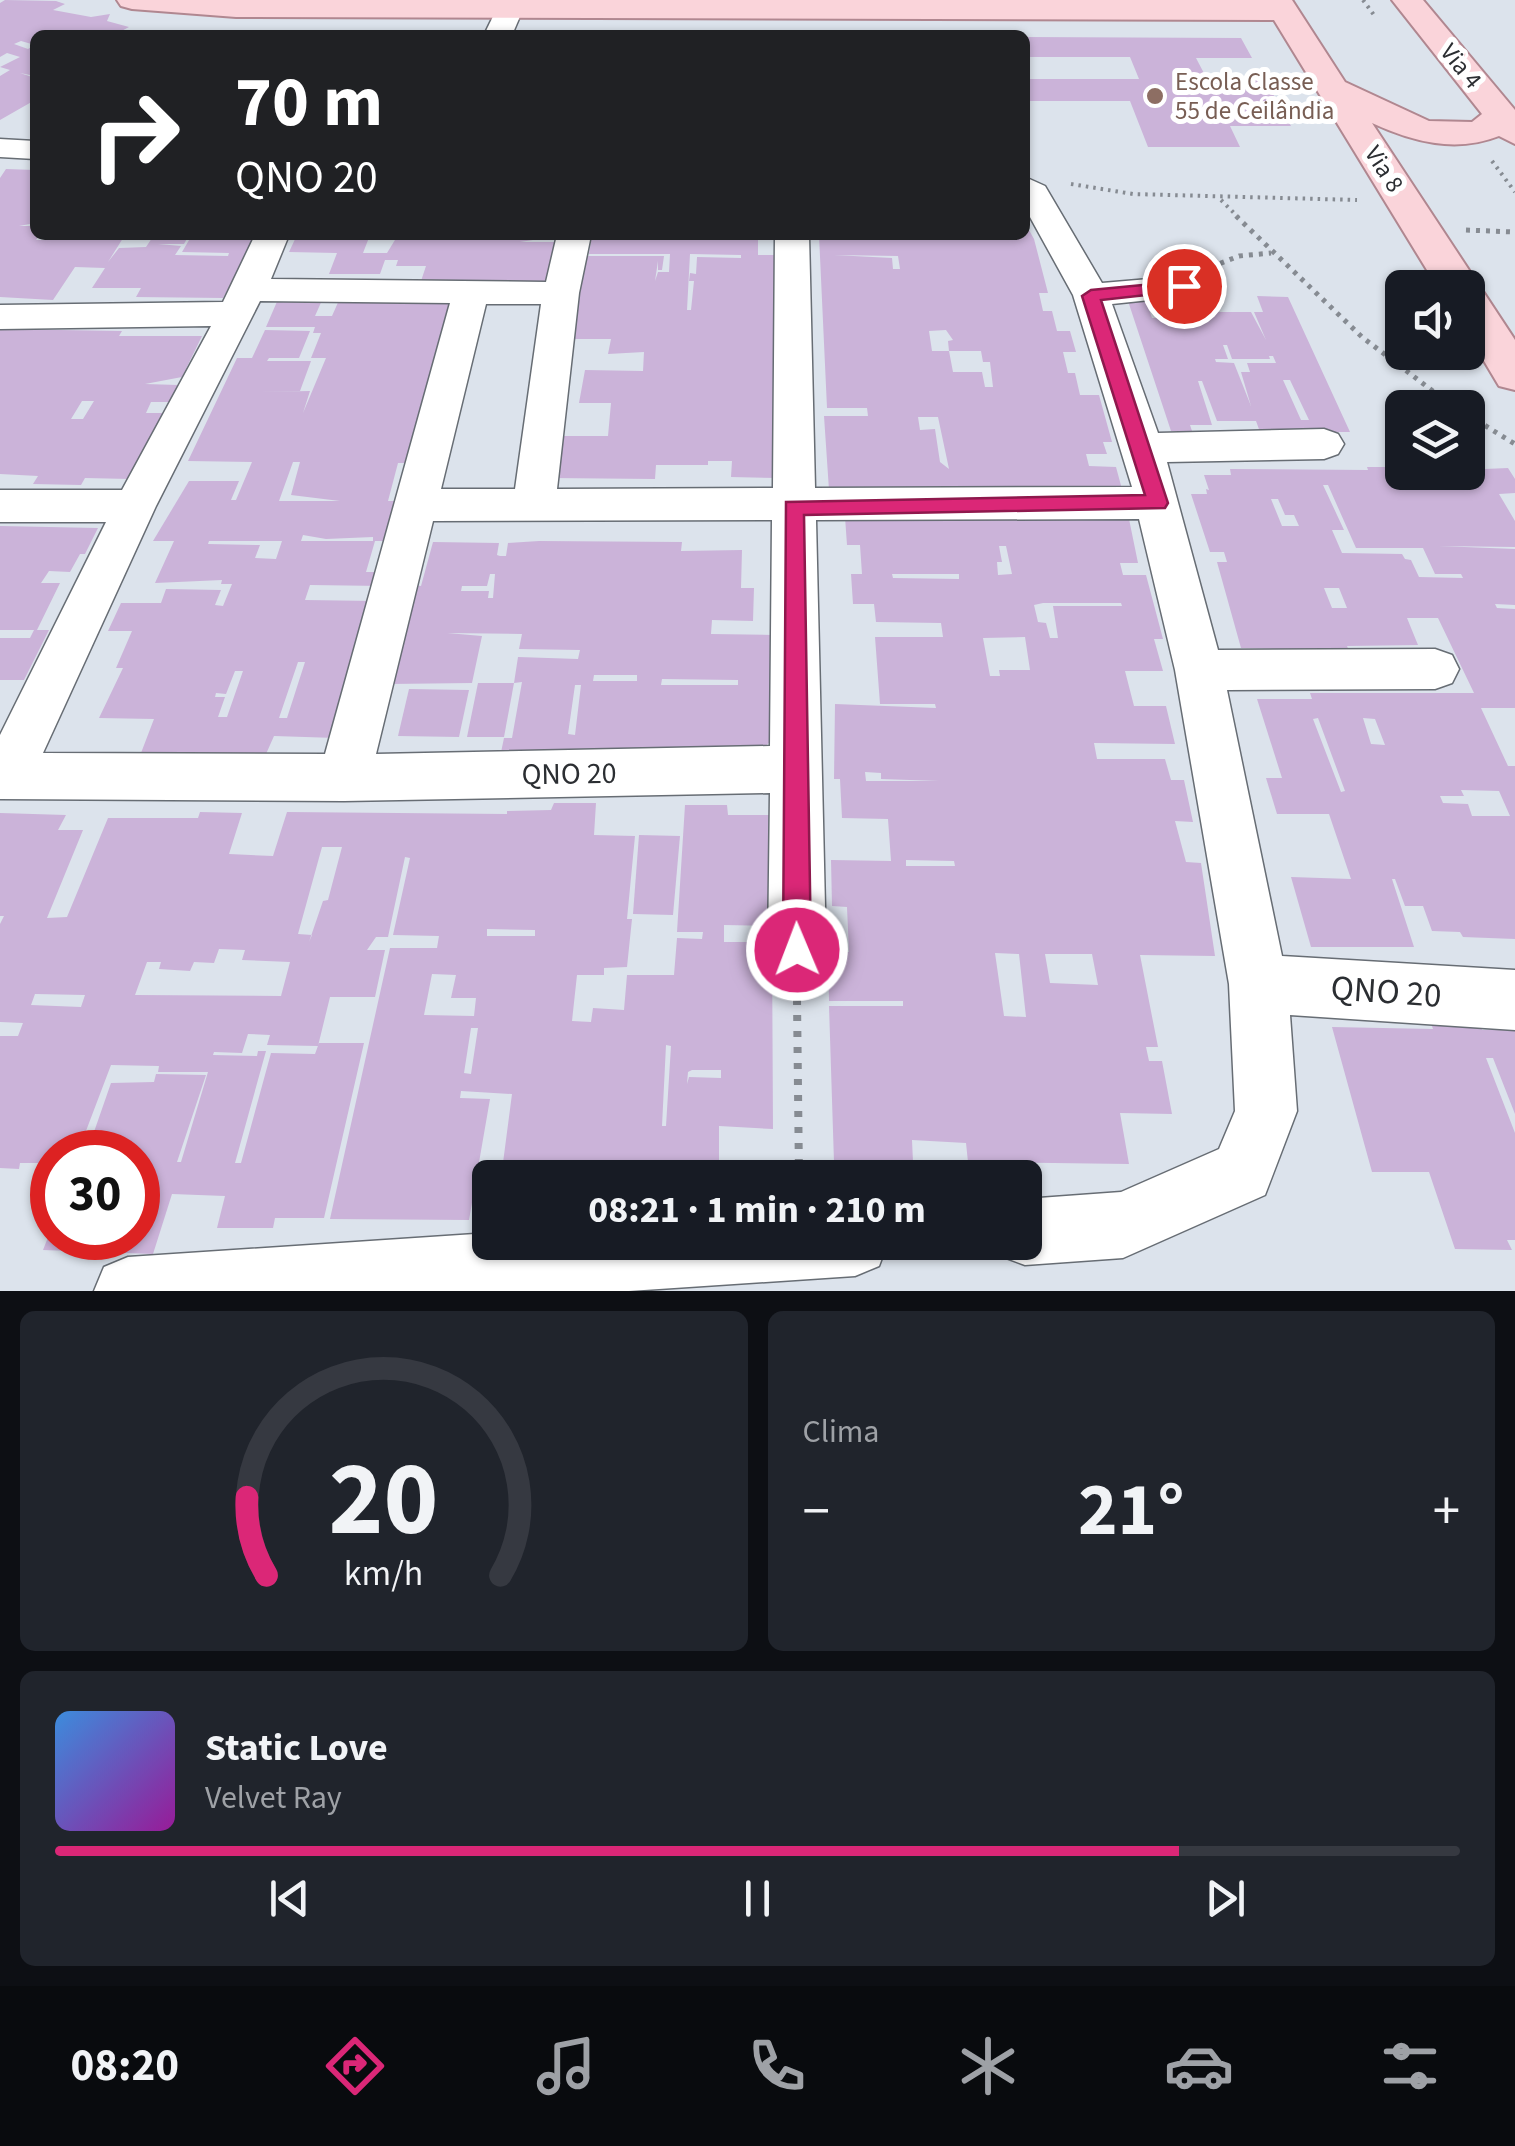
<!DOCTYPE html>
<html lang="pt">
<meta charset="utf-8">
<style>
body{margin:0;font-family:"Source Sans 3",sans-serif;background:#20242c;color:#f1f3f6;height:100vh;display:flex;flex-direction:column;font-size:38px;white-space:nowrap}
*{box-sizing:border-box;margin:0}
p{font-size:32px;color:#9ea1a6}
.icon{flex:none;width:55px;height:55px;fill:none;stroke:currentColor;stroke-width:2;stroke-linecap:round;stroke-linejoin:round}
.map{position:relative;height:1291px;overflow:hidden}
.side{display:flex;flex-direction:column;gap:20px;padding:20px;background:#0d0f14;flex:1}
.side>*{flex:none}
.banner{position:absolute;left:30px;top:30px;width:1000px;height:210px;border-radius:15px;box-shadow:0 2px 8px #0004;background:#202124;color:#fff;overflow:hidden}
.fabs{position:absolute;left:1385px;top:270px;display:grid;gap:20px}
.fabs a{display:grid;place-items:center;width:100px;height:100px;border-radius:15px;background:#171b24;box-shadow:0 2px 8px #0004;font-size:50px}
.speed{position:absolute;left:30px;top:1130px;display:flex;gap:20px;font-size:50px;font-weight:700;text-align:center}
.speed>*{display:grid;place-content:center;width:130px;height:130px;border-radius:50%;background:#171b24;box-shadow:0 2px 8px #0004;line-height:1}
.speed .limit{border:15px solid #d22;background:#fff;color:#111}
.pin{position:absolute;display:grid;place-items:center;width:85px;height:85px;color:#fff;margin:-42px;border:5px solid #fff;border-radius:50%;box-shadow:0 2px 10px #0007}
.me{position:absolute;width:110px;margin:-55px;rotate:359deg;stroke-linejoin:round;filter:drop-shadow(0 0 8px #0008)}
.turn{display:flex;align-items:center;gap:35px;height:210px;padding:0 40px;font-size:45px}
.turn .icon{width:130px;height:130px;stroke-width:2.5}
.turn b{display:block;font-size:70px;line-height:85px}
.big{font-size:75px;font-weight:700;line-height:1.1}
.side .tile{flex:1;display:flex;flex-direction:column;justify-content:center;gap:15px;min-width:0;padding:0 35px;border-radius:15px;background:#20242c}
.side .dial{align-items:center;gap:0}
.dial svg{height:260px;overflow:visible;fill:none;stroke:#363941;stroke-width:7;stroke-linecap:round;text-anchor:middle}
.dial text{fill:#f1f3f6;stroke:none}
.song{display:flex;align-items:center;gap:30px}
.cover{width:120px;height:120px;border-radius:15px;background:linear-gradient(135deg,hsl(210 70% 55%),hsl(300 70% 35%))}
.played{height:10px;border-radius:5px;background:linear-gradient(90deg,#db2777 80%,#363941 80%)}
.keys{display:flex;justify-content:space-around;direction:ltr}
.heat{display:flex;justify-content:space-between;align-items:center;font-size:55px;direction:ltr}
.side .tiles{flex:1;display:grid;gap:20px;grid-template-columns:1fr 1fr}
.tile:last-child{grid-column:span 2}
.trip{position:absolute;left:472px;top:1160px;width:570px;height:100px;border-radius:15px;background:#171b24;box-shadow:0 2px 8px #0004;font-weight:700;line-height:100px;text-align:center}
.tab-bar{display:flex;height:160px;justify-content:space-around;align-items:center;background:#090b0e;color:#9ea1a6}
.tab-bar .icon{width:70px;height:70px}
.tab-bar .selected{color:#db2777}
.tab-bar b{font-size:45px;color:#f1f3f6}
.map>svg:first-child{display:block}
</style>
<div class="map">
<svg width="1515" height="1291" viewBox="0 0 1515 1291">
<rect width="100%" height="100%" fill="#dce3ec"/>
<!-- building -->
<g fill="#cbb3d9" fill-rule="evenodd">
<polygon points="5,0 56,1 65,4 53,10 91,17 110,14 107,21 129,27 114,35 35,35 35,45 21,41 14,44 28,49 35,45 35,76 20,73 35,78 35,100 0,120 0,76 10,70 0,67 20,57 7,53 0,57 0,3"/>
<polygon points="1025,37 1241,38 1252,58 1196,58 1207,79 1265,80 1291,126 1230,126 1240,147 1148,147 1130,101 1025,101 1025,79 1139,79 1130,57 1025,57"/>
<polygon points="6,169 35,170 35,223 19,226 35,226 35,235 40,235 36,240 65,240 65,235 125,235 108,262 119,248 146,247 154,235 189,235 184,244 158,244 181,246 175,255 228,256 229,253 182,252 192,235 257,235 223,298 136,297 141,288 92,288 105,268 75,267 53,300 0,297 0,178"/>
<path d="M1025 223 1034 239 1048 293H1039L1043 311H1052L1057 331H1070L1076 352H1063L1068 373H1075L1080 395H1099L1112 442H1103L1107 454H1086L1089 466 1116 467 1123 493 829 490 824 416H868L867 408H827L819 235 890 238V235H988L994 238 993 235H1025ZM834 255 898 256 900 269H893L892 258ZM946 330 953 340 948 341 949 351H981L983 362H990L993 387H985L982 372H953L949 351H932L929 331ZM918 417H938L949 469 940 462 935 429 920 430Z"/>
<polygon points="297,235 370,235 363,253 387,253 398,235 450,238 534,235 533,240 520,242 563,242 554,282 421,281 426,266 396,266 398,260 385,260 380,274 329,274 337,253 289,252"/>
<path d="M592 235H776L777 240H758V255H778V478L731 477 732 461H708V465H656L655 479 550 478 557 436H608L611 403H579L585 370 643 371 644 352 608 354 611 339H570L587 256H664L662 270H658V261L655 281 658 272H669L670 254H589ZM690 254 741 255V258L697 257 696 274 690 273 689 281H694L691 310H687Z"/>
<path d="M1257 296 1288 297 1350 432H1260L1256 421H1217L1202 381H1198L1212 425H1190L1192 431H1171L1128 301H1146L1152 318H1160L1153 298 1211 303 1214 312H1251L1266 340 1254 312H1263ZM1223 345H1227L1232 359H1270L1269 356H1273L1276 363H1247L1250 372H1241L1251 406 1234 363 1216 362 1215 359H1228ZM1283 380H1290L1309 420H1301Z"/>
<path d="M279 297 323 298 315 316H332L340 298 459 299 417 463H398L388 501H405L394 541H375L366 572H386L383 586 310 585 305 600 375 601 336 738 274 736 266 754 141 753 154 719 99 718 123 668H116L132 631H108L121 603H161L166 589 221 590 215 605 223 606 232 584H221L222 580 155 583 174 541H153L189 481H239L231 500H236L252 462 188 461 237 358H252L265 330 310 331 299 358H269L267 361H311L300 391 256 392 310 391 303 413 326 358H311L321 333H313L315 327H266ZM293 462H300L291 495 340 501H279ZM303 535 326 539 373 537V541H301ZM209 541H282L276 559 255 558 260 545 208 544ZM298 662H305L287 718H279ZM235 671H243L227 717H218L225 697H215L216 693 226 694Z"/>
<path d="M0 329 122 331 119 336H202L182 377 145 384 178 385 170 402H151L146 413H164L130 479 85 478 81 485 33 484 38 476 0 474ZM82 401H94L83 419H71Z"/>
<path d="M1367 467H1402V472H1409L1413 481H1420L1415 472 1508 468 1515 479V493L1499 494 1515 521V547L1439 546 1515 549V605L1495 604 1497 608 1515 609V708H1481L1508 766H1515V939L1463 937 1460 932 1432 931 1423 906H1405L1395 879H1392L1414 947H1311L1291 877 1351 879 1329 814H1277L1266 778H1282L1257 699H1312L1310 693H1474L1438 618H1407L1418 645 1347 646 1349 651 1241 648 1217 562H1227L1224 552H1210L1191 494H1207L1206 489 1209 490 1204 475H1231L1230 469 1368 470ZM1323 485H1328L1356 548H1423L1435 574H1461L1463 578 1419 577 1411 560 1405 559 1402 554 1342 553 1332 530H1344ZM1271 499H1278L1285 515H1294L1299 526H1282ZM1324 588H1339L1347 608H1332ZM1318 718 1345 791 1341 792 1313 719ZM1363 718 1375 719 1385 745 1371 744ZM1461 790 1499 791 1510 816H1472L1468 804 1443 803 1440 796H1464Z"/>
<path d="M845 517 1129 519 1138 563H1120L1123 575H1146L1163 639H1154L1163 671H1125L1134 706H1166L1175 744 1094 743 1097 759H1165L1171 780H1184L1193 822 1175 821 1186 862 1201 863 1215 956 1140 955 1158 1047H1146L1149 1061H1162L1172 1114 1120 1113 1129 1164 968 1162 966 1143 912 1140 913 1162H834L829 1006H903V1001H829L828 952H849L847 907 832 906 831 860 891 861 888 819 842 818 840 779H834L835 704 936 708 935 704H880L875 637H943L941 623 876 622 874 604H853L851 574H862L860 545H847ZM999 546H1006L1012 574 998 575 997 562H1002ZM892 574H959V579L893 578ZM1043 603H1121L1122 606H1053L1058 638H1050L1046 623 1038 622 1034 605ZM1025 637 1030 670H999L1000 676H990L983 638ZM865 772 881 773V779L939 781H866ZM906 860 954 861 955 866H906ZM995 953 1019 954 1026 1017 1004 1016ZM1045 954H1092L1098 985 1050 983Z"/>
<polygon points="0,526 98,528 85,554 80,554 70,572 49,571 41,583 60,583 37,630 0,630"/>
<path d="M539 541 682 542 681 551 742 550 741 588H754L753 621 712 620 711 634 773 635 771 741 757 754 500 757 504 738H512L522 682 514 683 518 657 578 659 580 650 519 649 522 634 447 633 482 636 472 683 389 684 414 585 421 586 433 542 499 543 497 555 500 556H506L508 543ZM490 574H495L493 598H488L489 591H461L462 586H487ZM594 675H637V681H593ZM662 679 738 680V685H661ZM575 685H581L575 735 568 734Z"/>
<polygon points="34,630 49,630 24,680 0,680 0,638 30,638"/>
<polygon points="478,683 514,683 504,737 467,737"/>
<polygon points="409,689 469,690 459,737 398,736"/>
<path d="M554 803H596L594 835 635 836 627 919H632L627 967 604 968V975H577L572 1021 591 1022 593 1008 624 1010 627 975H674L677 938 702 939 703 932H677L685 805H727L728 815H772L773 926 724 925V942H772L773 1129 719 1126V1172L556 1168 554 1178H501L512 1094 461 1091 460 1098 490 1099 469 1220 330 1219 390 948H437L439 936 393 935 410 858 405 857 388 937H376L367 950H385L375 997H330L318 1046 267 1045 270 1035 248 1034 242 1053 214 1052 213 1055 257 1056 258 1051H266L235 1163H241L271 1053 315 1054 319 1043H364L324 1218H275L273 1228H217L225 1196 172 1194 153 1254 43 1250 52 1227V1238H138V1152H87L111 1083 154 1082 156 1074 206 1075 177 1162H181L208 1072H158L159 1066 111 1065 78 1152H52V1163H20L19 1169 0 1168V1036H18L23 1023 0 1022V924L4 916H0V813L66 815 58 830H83L47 918 67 917 108 818H198L200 812 242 813 229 854 273 856 287 812 507 814V811L551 810ZM322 847H342L328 900 323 901 309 942 312 935 298 934ZM487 929 535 930V936H487ZM219 949 245 950 242 960 290 962 281 996 135 995 147 962H161L159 969 190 971 194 962 214 963ZM432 974 456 975 451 998H476L474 1016 424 1015ZM35 994 85 995 81 1007 31 1005ZM471 1028H478L471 1074 464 1073ZM666 1045 671 1046 666 1126H662ZM692 1070H721V1078L689 1077 687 1084 688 1072Z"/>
<polygon points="639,835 680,836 673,915 633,914"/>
<polygon points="1428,1015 1477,1016 1482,1030 1515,1028 1515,1114 1493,1058 1486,1058 1515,1133 1515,1240 1507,1240 1512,1250 1455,1249 1429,1172 1372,1172 1332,1027 1433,1029"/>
</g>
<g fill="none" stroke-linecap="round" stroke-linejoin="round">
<!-- minor casing -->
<g stroke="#676d74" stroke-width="3">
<g id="minor">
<polygon points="501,0 527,0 512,35 484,35"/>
<polygon points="0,139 35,141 35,159 0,157"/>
<path d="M1025 177 1045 186 1102 283 1184 276 1197 279 1202 287 1197 295 1112 304 1158 433 1324 429 1338 434 1344 444 1338 454 1324 459 1167 462 1218 650 1435 649 1452 655 1459 669 1452 683 1435 689 1227 690 1282 956 1515 970V1030L1290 1015 1297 1111 1265 1195 1123 1258 1025 1265 1001 1256 996 1242H1025V1199L1121 1192 1219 1149 1235 1111 1229 984 1175 670 1139 519 816 520 826 950 817 970 797 979 777 970 768 950 770 793 344 801 0 799V735L106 522H0V490H122L211 326 0 329V305L223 302 255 235H289L271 279 546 282 557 235H591L579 293 557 489 773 488 775 235H809L815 488 1132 487 1073 295 1025 208ZM260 301 450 303 325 754 43 753 156 506ZM486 304H541L515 489H441ZM772 520 770 746 376 754 433 521Z"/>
<polygon points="490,1233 490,1242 888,1242 879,1266 855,1276 629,1291 94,1291 104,1267 128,1257"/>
</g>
</g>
<!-- major casing -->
<g stroke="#b08790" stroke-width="4">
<path id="major" d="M117 0H1292L1345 82 1429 121 1472 122 1482 114 1392 0H1423L1515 110V144L1499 136C1456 153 1413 142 1372 123L1515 340V390L1499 386 1468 334V288H1438L1274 20 236 17 132 9 121 6Z"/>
</g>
<!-- path-far2 -->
<g stroke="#868b92" stroke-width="4" stroke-dasharray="2.5 5" stroke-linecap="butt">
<polyline points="1363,0 1374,15"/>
<polyline points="1492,161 1515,192"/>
<polyline points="1071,184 1133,194 1357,200"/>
<polyline points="1221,200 1239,218"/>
</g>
<!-- path-far1 -->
<g stroke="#868b92" stroke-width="5" stroke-dasharray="4 6" stroke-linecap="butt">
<polyline points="1236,216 1362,337 1455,408"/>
<polyline points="1466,230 1515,232"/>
<polyline points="1211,267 1239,256 1271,253"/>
<polyline points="1468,415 1515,444"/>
</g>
<!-- path -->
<polyline stroke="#868b92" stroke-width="8" stroke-dasharray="6 10" stroke-linecap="butt" points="797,999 799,1178"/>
<!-- minor -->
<use href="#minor" fill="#fff" fill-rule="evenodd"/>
<!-- major -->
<use href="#major" fill="#fad4da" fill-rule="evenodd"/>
</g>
<!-- route -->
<polygon fill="#db2777" stroke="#8e194d" stroke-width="2.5" points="1184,281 1193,286 1191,290 1101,300 1168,503 1165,508 804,515 811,950 806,960 797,964 787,960 783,950 786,502 1145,495 1082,296 1091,290"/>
<!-- markers -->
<circle fill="#8d6e63" stroke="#fff" stroke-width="4" cx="1155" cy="96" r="10"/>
<g text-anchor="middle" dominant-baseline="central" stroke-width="10" stroke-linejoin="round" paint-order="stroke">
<!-- far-street labels -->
<g font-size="25" fill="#2b2e32" stroke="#fff">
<text transform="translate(1461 66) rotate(51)">Via 4</text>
<text transform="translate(1384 169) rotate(57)">Via 8</text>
</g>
<!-- far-education labels -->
<g font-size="25" fill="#785e54" stroke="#fff" text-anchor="start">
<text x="1175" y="82">Escola Classe<tspan x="1175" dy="29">55 de Ceilândia</tspan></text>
</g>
<!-- street labels -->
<g font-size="30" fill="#2b2e32" stroke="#fff">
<text transform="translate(569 774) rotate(-1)">QNO 20</text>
</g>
<!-- near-street labels -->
<g font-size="35" fill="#2b2e32" stroke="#fff">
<text transform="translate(1386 992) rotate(4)">QNO 20</text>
</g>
</g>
</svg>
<div class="fabs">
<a><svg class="icon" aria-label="sound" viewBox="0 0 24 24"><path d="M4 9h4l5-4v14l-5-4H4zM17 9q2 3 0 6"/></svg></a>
<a><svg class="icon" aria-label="layers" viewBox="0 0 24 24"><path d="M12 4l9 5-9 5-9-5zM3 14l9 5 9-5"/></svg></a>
</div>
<div class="speed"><div class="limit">30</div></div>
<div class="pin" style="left:1184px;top:286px;background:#d93025"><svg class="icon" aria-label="arrive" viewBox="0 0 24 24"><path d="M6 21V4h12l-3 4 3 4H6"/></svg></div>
<svg class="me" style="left:797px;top:950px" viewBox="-20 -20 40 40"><circle r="17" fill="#db2777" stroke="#fff" stroke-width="3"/><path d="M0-11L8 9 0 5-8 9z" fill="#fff"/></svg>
<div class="trip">08:21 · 1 min · 210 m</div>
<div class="banner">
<div class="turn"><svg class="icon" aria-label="right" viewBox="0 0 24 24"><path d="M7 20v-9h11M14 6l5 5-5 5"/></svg><div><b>70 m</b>QNO 20</div></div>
</div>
</div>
<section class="side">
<div class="tiles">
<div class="tile dial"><svg viewBox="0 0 100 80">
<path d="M14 69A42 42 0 1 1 86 69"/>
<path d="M14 69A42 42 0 0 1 8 45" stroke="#db2777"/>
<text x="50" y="56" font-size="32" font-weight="700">20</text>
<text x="50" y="72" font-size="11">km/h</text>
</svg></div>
<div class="tile"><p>Clima</p>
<div class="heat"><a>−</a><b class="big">21°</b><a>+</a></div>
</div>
<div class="tile">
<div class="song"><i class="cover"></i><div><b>Static Love</b><p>Velvet Ray</p></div></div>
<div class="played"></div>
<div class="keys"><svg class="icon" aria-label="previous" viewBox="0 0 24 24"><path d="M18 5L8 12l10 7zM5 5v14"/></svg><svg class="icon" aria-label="pause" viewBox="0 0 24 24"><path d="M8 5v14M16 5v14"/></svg><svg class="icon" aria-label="next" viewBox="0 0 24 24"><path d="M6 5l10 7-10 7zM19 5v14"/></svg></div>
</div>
</div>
</section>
<nav class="tab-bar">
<b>08:20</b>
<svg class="icon selected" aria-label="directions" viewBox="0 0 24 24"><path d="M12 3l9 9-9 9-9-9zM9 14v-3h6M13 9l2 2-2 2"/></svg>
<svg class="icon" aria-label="music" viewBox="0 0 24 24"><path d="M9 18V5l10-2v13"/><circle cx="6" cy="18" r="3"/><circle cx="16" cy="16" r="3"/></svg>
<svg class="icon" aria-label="phone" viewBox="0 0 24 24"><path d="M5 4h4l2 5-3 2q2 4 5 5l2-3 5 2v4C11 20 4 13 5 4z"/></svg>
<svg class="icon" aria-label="climate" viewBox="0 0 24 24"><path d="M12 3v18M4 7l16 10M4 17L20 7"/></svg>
<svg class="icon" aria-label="car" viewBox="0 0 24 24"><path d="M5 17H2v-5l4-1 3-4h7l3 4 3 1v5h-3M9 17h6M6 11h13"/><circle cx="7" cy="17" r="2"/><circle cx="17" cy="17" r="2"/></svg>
<svg class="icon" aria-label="filters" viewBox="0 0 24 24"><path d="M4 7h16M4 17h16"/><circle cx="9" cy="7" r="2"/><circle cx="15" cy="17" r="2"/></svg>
</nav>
